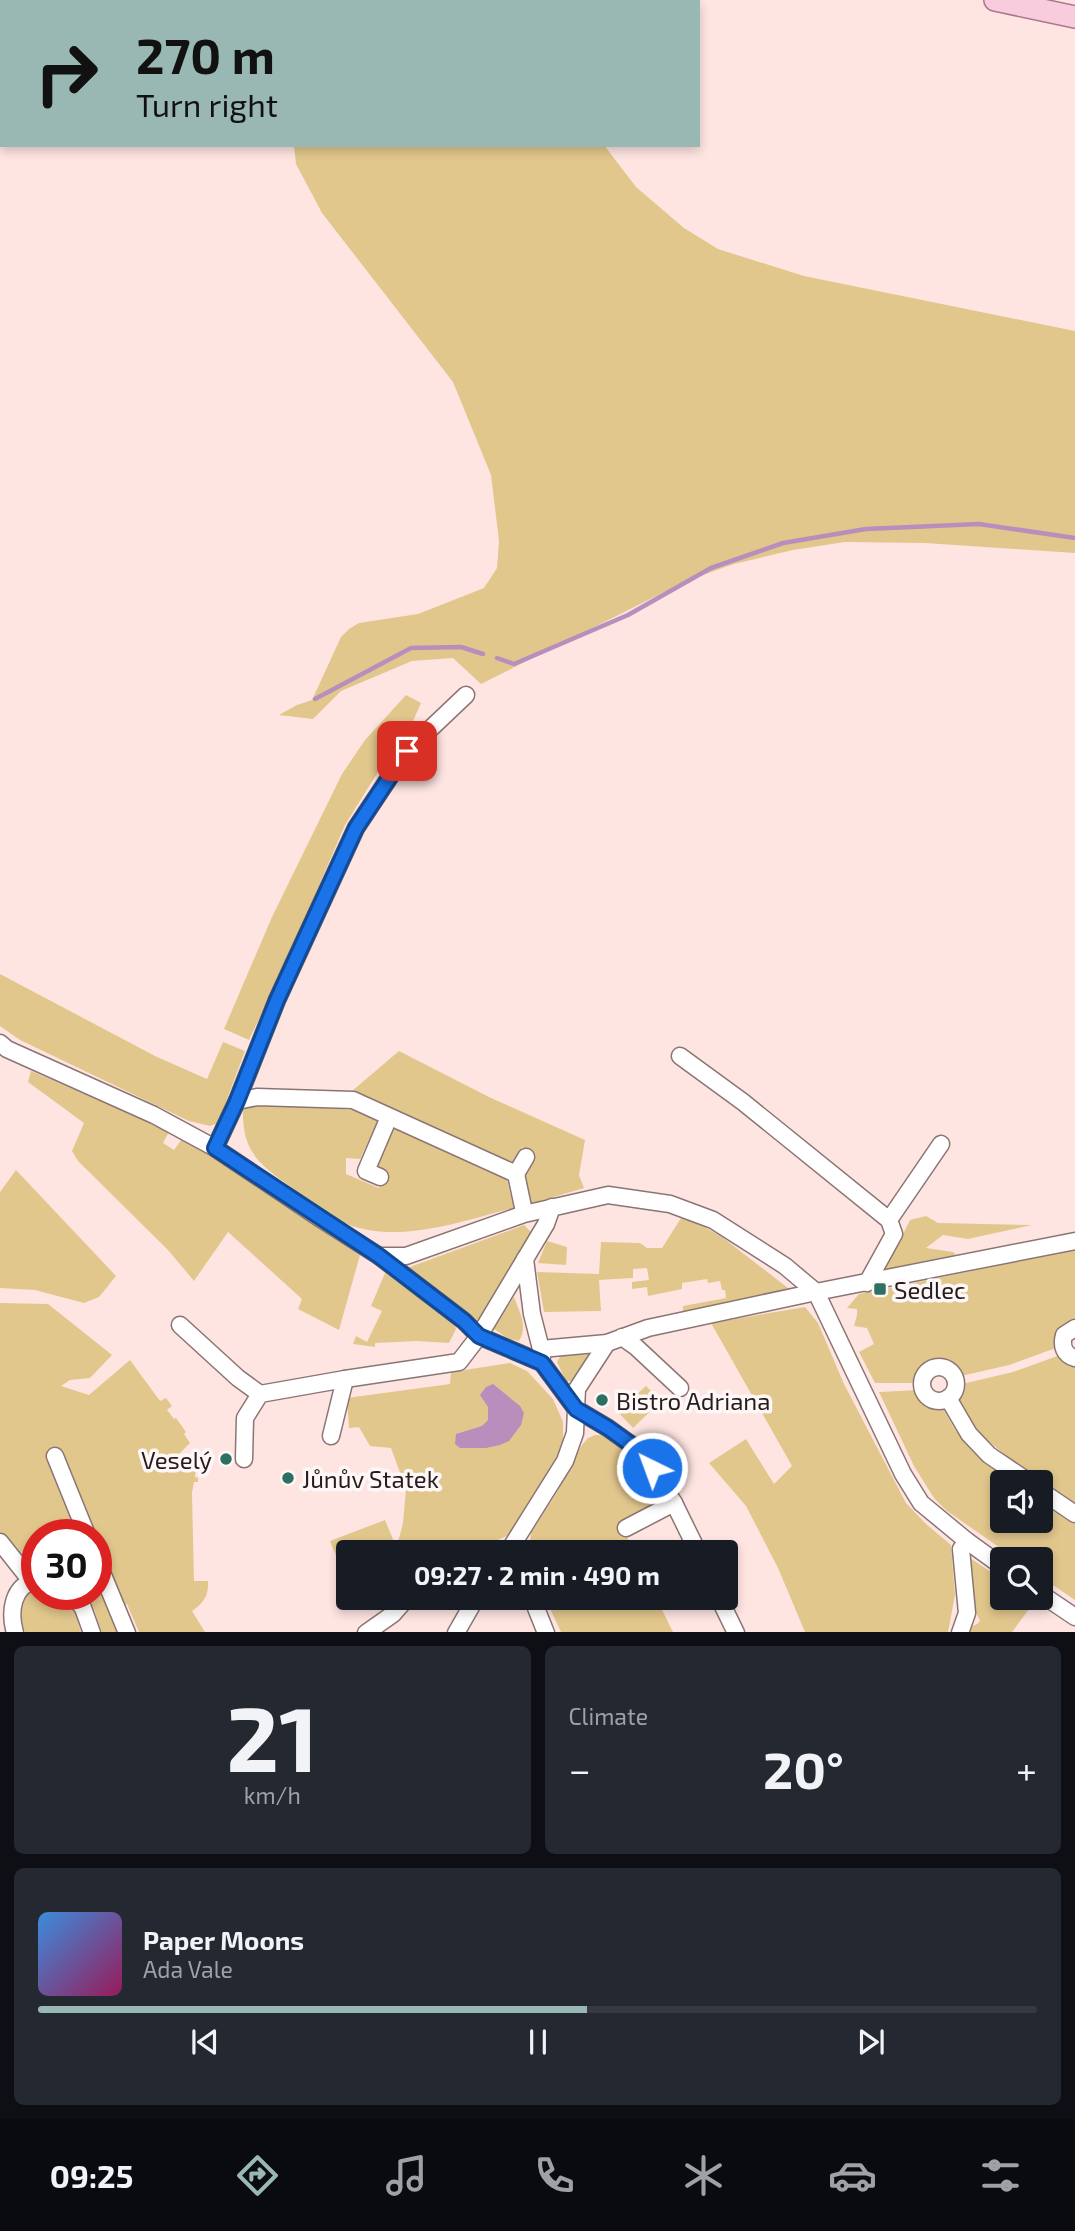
<!DOCTYPE html>
<meta charset="utf-8">
<style>
body{margin:0;font-family:"Exo 2",sans-serif;background:#242831;color:#f1f3f6;height:100vh;display:flex;flex-direction:column;font-size:26px;white-space:nowrap}
*{box-sizing:border-box;margin:0}
p{font-size:23px;color:#9ea1a6}
.icon{flex:none;width:38px;height:38px;fill:none;stroke:currentColor;stroke-width:2;stroke-linecap:round;stroke-linejoin:round}
.map{position:relative;height:1632px;overflow:hidden}
.sheet{display:flex;flex-direction:column;gap:14px;padding:14px;background:#0d0f14;flex:1}
.sheet>*{flex:none}
.guide{position:absolute;left:0px;top:0px;width:700px;height:147px;box-shadow:0 4px 10px #0003;background:#99b8b3;color:#111;overflow:hidden}
.fabs{position:absolute;left:990px;top:1470px;display:grid;gap:14px}
.fabs a{display:grid;place-items:center;width:63px;height:63px;border-radius:7px;background:#171b24;box-shadow:0 4px 10px #0003;font-size:35px}
.speed{position:absolute;left:21px;top:1519px;display:flex;gap:14px;font-size:35px;font-weight:700;text-align:center}
.speed>*{display:grid;place-content:center;width:91px;height:91px;border-radius:50%;background:#171b24;box-shadow:0 4px 10px #0003;line-height:1}
.speed .limit{border:10px solid #d22;background:#fff;color:#111}
.pin{position:absolute;display:grid;place-items:center;width:60px;height:60px;color:#fff;margin:-30px;border-radius:14px;box-shadow:0 4px 10px #0006}
.me{position:absolute;width:77px;margin:-38px;rotate:318deg;stroke-linejoin:round;filter:drop-shadow(0 0 5px #0008)}
.turn{display:flex;align-items:center;gap:24px;height:147px;padding:0 21px;font-size:32px}
.turn .icon{width:91px;height:91px;stroke-width:2.5}
.turn b{display:block;font-size:49px;line-height:60px}
.big{font-size:52px;font-weight:700;line-height:1.1}
.sheet .tile{flex:1;display:flex;flex-direction:column;justify-content:center;gap:10px;min-width:0;padding:0 24px;border-radius:10px;background:#242831}
.sheet .dial{align-items:center;gap:0}
.dial b{font-size:91px;line-height:1}
.song{display:flex;align-items:center;gap:21px}
.cover{width:84px;height:84px;border-radius:10px;background:linear-gradient(135deg,hsl(210 70% 55%),hsl(330 70% 35%))}
.played{height:7px;border-radius:4px;background:linear-gradient(90deg,#99b8b3 55%,#363941 55%)}
.keys{display:flex;justify-content:space-around;direction:ltr}
.heat{display:flex;justify-content:space-between;align-items:center;font-size:38px;direction:ltr}
.sheet .tiles{flex:1;display:grid;gap:14px;grid-template-columns:1fr 1fr}
.tile:last-child{grid-column:span 2}
.trip{position:absolute;left:336px;top:1540px;width:402px;height:70px;border-radius:7px;background:#171b24;box-shadow:0 4px 10px #0003;font-weight:700;line-height:70px;text-align:center}
.dock{display:flex;height:112px;justify-content:space-around;align-items:center;background:#090b0e;color:#9ea1a6}
.dock .icon{width:49px;height:49px}
.dock .selected{color:#99b8b3}
.dock b{font-size:32px;color:#f1f3f6}
.map>svg:first-child{display:block}
</style>
<div class="map">
<svg width="1075" height="1633" viewBox="0 0 1075 1633">
<rect width="100%" height="100%" fill="#fee5e2"/>
<!-- green -->
<g fill="#e2c78d">
<polygon points="294,145 604,145 636,187 684,228 718,249 804,276 1075,331 1075,553 925,543 845,542 793,550 734,564 686,581 481,684 453,658 412,661 341,691 313,719 279,715 297,705 312,700 341,637 349,629 359,623 418,614 484,588 497,568 499,541 491,475 453,382 322,213 296,164"/>
<polygon points="406,695 421,703 405,739 388,756 345,825 287,960 249,1040 224,1029 272,917 342,774 365,740"/>
<polygon points="0,974 155,1056 207,1079 223,1042 245,1051 218,1123 210,1126 189,1121 20,1040 0,1026"/>
<polygon points="399,1051 489,1097 585,1140 579,1175 584,1188 530,1204 523,1178 536,1155 522,1147 513,1163 352,1091"/>
<polygon points="31,1071 122,1110 169,1132 163,1143 174,1150 181,1140 192,1145 268,1192 360,1255 339,1330 298,1309 302,1299 228,1232 194,1281 168,1250 78,1161 72,1151 84,1123 28,1082"/>
<path d="M255 1103 354 1110 378 1121 360 1159 346 1158V1174L379 1188 386 1174 378 1170 377 1164 393 1127 503 1176 507 1180 514 1208C460 1221 394 1247 340 1221 321 1212 304 1196 287 1184 257 1163 242 1149 243 1110L246 1106Z"/>
<polygon points="16,1170 116,1276 99,1297 84,1303 35,1290 0,1288 0,1192"/>
<polygon points="683,1215 722,1237 792,1291 683,1313 683,1306 726,1298 725,1290 722,1290 720,1281 708,1283 707,1279 682,1283 682,1289 648,1296 647,1287 632,1289 632,1282 649,1280 647,1268 633,1269 633,1278 599,1280 601,1311 544,1312 537,1272 599,1274 601,1242 640,1243 647,1248 662,1248"/>
<polygon points="926,1216 938,1223 1032,1225 968,1239 943,1235 926,1248 953,1252 961,1260 925,1266 921,1262 881,1271 884,1258 892,1256 910,1220"/>
<polygon points="524,1225 533,1234 483,1318 475,1320 393,1262 407,1268"/>
<polygon points="547,1241 567,1247 566,1265 538,1263"/>
<path d="M1075 1250V1320C1061 1323 1054 1333 1056 1348L1009 1365 961 1376C950 1354 922 1358 918 1383H875L859 1352 874 1344 867 1328 854 1326 857 1315V1309L847 1308 859 1294Z"/>
<polygon points="385,1273 454,1323 456,1329 449,1343 417,1341 375,1343 375,1347 353,1344 356,1336 367,1342 382,1311 371,1306"/>
<path d="M514 1297C520 1313 528 1326 519 1341L507 1338 494 1329Z"/>
<path d="M0 1303 48 1304 112 1355 90 1378 70 1380 61 1386 89 1395 130 1360 160 1401 166 1398 172 1406 167 1410 174 1419 176 1418 186 1432 184 1434 190 1443 177 1456 197 1458 195 1477 198 1478V1482H194L192 1493 194 1581H208C209 1595 204 1603 192 1611L205 1632H139L127 1604 121 1607 96 1548V1535H37V1567H29L0 1532Z"/>
<polygon points="805,1307 818,1323 844,1384 906,1503 926,1524 951,1545 955,1595 948,1632 805,1632 778,1568 746,1506 709,1463 746,1439 774,1484 792,1466 711,1323"/>
<polygon points="592,1354 574,1381 566,1381 557,1362 561,1355"/>
<path d="M1060 1355 1075 1363V1503C1045 1481 966 1437 959 1400 958 1395 960 1389 962 1384L1013 1372Z"/>
<polygon points="510,1363 527,1371 553,1399 563,1422 563,1442 554,1462 511,1534 471,1552 403,1552 397,1546 403,1523 406,1489 391,1448 370,1446 359,1427 349,1428 347,1398 450,1384 451,1372"/>
<polygon points="646,1386 661,1401 633,1428 618,1412"/>
<polygon points="919,1390 924,1398 942,1407 955,1430 973,1451 1016,1482 1003,1482 1003,1521 1041,1521 1041,1500 1075,1524 1075,1600 1041,1577 1041,1559 1016,1559 947,1511 934,1498 914,1466 879,1392"/>
<path d="M595 1435C602 1435 610 1436 616 1440 630 1449 662 1486 659 1502L621 1524 634 1552H529L531 1533 556 1494 582 1445 588 1438Z"/>
<polygon points="385,1520 397,1549 389,1552 348,1552 348,1568 342,1570 330,1541"/>
<polygon points="967,1556 1003,1580 1003,1598 1029,1598 1035,1601 1012,1632 963,1633 963,1630 977,1624 980,1621 970,1600"/>
<polygon points="96,1570 120,1632 102,1632 93,1607 84,1594 96,1594"/>
<path d="M37 1589V1594H65L76 1615 81 1632H25C15 1616 17 1596 37 1589Z"/>
<polygon points="545,1598 656,1598 673,1632 561,1632"/>
</g>
<!-- water -->
<polygon fill="#b78ebc" points="493,1384 520,1406 524,1413 521,1425 509,1441 500,1445 486,1448 460,1448 455,1444 456,1434 482,1426 488,1420 488,1407 480,1395 486,1387"/>
<g fill="none" stroke-linecap="round" stroke-linejoin="round">
<!-- stream -->
<g stroke="#b78ebc" stroke-width="4.5">
<polyline points="497,658 514,664 628,615 711,568 783,543 866,529 979,524 1075,538"/>
<polyline points="315,699 411,648 461,647 483,654"/>
</g>
<!-- minor casing -->
<g stroke="#8b7573" stroke-width="19">
<g id="minor">
<polyline points="0,1043 7,1049 154,1115 215,1148 321,1219 379,1256 464,1321 479,1336 542,1363 576,1409 575,1433 565,1461 508,1552"/>
<polyline points="680,1056 743,1102 889,1220 894,1234 867,1283"/>
<polyline points="237,1101 257,1097 353,1100 516,1174 526,1157"/>
<polyline points="215,1148 237,1101 277,1000 356,828 407,751 466,695"/>
<polyline points="516,1174 523,1207"/>
<polyline points="380,1177 366,1171 389,1117"/>
<polyline points="889,1220 941,1144"/>
<polyline points="379,1256 406,1256 524,1214 608,1195 670,1204 713,1220 785,1266 816,1292 903,1474 921,1503 967,1541 1003,1567"/>
<polyline points="525,1259 532,1314 541,1349 542,1357"/>
<polyline points="180,1325 238,1378 260,1394"/>
<path d="M1075 1328 1064 1335C1061 1346 1064 1355 1075 1358"/>
<polyline points="622,1337 636,1347 680,1388"/>
<polyline points="607,1343 577,1389 576,1409 608,1428 640,1451 674,1503 698,1552"/>
<polyline points="541,1349 607,1343 648,1328 816,1292 1075,1241"/>
<circle cx="939" cy="1384" r="17"/>
<polyline points="948,1398 969,1434 989,1455 1029,1482"/>
<polyline points="331,1436 345,1379"/>
<polyline points="55,1456 87,1535"/>
<polyline points="244,1459 245,1418 260,1394 345,1379 459,1362 479,1336 546,1224 552,1207"/>
<polyline points="1041,1491 1075,1514"/>
<polyline points="626,1528 674,1503"/>
<polyline points="0,1542 31,1581"/>
<polyline points="96,1558 127,1633"/>
<polyline points="72,1594 83,1608 92,1633"/>
<polyline points="1041,1594 1075,1617"/>
<polyline points="532,1598 546,1633"/>
<polyline points="719,1598 736,1633"/>
<path d="M15 1633C9 1612 12 1585 37 1580"/>
<polyline points="366,1633 393,1614 407,1598"/>
<polyline points="456,1633 476,1598"/>
<polyline points="960,1633 967,1613 961,1549 967,1541"/>
</g>
</g>
<!-- major casing -->
<g stroke="#ac778b" stroke-width="24">
<polyline id="major" points="995,0 1075,17"/>
</g>
<!-- minor -->
<use href="#minor" stroke="#fff" stroke-width="16"/>
<!-- major -->
<use href="#major" stroke="#f8cbdd" stroke-width="21"/>
</g>
<g fill="none" stroke-linecap="round" stroke-linejoin="round">
<!-- route casing -->
<g stroke="#114b97" stroke-width="18">
<polyline id="route" points="407,751 356,828 277,1000 237,1101 215,1148 379,1256 464,1321 479,1336 542,1363 576,1409 608,1428 640,1451 652,1468"/>
</g>
<!-- route -->
<use href="#route" stroke="#1a73e8" stroke-width="12"/>
</g>
<!-- markers -->
<g fill="#2d7061" stroke="#fdf7f7" stroke-width="2.5">
<rect x="873" y="1282" width="14" height="14" rx="3.5"/>
<circle cx="602" cy="1400" r="7"/>
<circle cx="226" cy="1459" r="7"/>
<circle cx="288" cy="1478" r="7"/>
</g>
<g text-anchor="middle" dominant-baseline="central" stroke-width="7" stroke-linejoin="round" paint-order="stroke">
<!-- poi labels -->
<g font-size="24" fill="#251c1b" stroke="#fdf7f7" text-anchor="start">
<text x="894" y="1289">Sedlec</text>
<text x="616" y="1400">Bistro Adriana</text>
<text x="212" y="1459" text-anchor="end">Veselý</text>
<text x="302" y="1478">Jůnův Statek</text>
</g>
</g>
</svg>
<div class="fabs">
<a><svg class="icon" aria-label="sound" viewBox="0 0 24 24"><path d="M4 9h4l5-4v14l-5-4H4zM17 9q2 3 0 6"/></svg></a>
<a><svg class="icon" aria-label="search" viewBox="0 0 24 24"><circle cx="10" cy="10" r="6"/><path d="M15 15l6 6"/></svg></a>
</div>
<div class="speed"><div class="limit">30</div></div>
<div class="pin" style="left:407px;top:751px;background:#d93025"><svg class="icon" aria-label="arrive" viewBox="0 0 24 24"><path d="M6 21V4h12l-3 4 3 4H6"/></svg></div>
<svg class="me" style="left:652px;top:1468px" viewBox="-20 -20 40 40"><circle r="17" fill="#1a73e8" stroke="#fff" stroke-width="3"/><path d="M0-11L8 9 0 5-8 9z" fill="#fff"/></svg>
<div class="trip">09:27 · 2 min · 490 m</div>
<div class="guide">
<div class="turn"><svg class="icon" aria-label="right" viewBox="0 0 24 24"><path d="M7 20v-9h11M14 6l5 5-5 5"/></svg><div><b>270 m</b>Turn right</div></div>
</div>
</div>
<section class="sheet">
<div class="tiles">
<div class="tile dial"><b>21</b><p>km/h</p></div>
<div class="tile"><p>Climate</p>
<div class="heat"><a>−</a><b class="big">20°</b><a>+</a></div>
</div>
<div class="tile">
<div class="song"><i class="cover"></i><div><b>Paper Moons</b><p>Ada Vale</p></div></div>
<div class="played"></div>
<div class="keys"><svg class="icon" aria-label="previous" viewBox="0 0 24 24"><path d="M18 5L8 12l10 7zM5 5v14"/></svg><svg class="icon" aria-label="pause" viewBox="0 0 24 24"><path d="M8 5v14M16 5v14"/></svg><svg class="icon" aria-label="next" viewBox="0 0 24 24"><path d="M6 5l10 7-10 7zM19 5v14"/></svg></div>
</div>
</div>
</section>
<nav class="dock">
<b>09:25</b>
<svg class="icon selected" aria-label="directions" viewBox="0 0 24 24"><path d="M12 3l9 9-9 9-9-9zM9 14v-3h6M13 9l2 2-2 2"/></svg>
<svg class="icon" aria-label="music" viewBox="0 0 24 24"><path d="M9 18V5l10-2v13"/><circle cx="6" cy="18" r="3"/><circle cx="16" cy="16" r="3"/></svg>
<svg class="icon" aria-label="phone" viewBox="0 0 24 24"><path d="M5 4h4l2 5-3 2q2 4 5 5l2-3 5 2v4C11 20 4 13 5 4z"/></svg>
<svg class="icon" aria-label="climate" viewBox="0 0 24 24"><path d="M12 3v18M4 7l16 10M4 17L20 7"/></svg>
<svg class="icon" aria-label="car" viewBox="0 0 24 24"><path d="M5 17H2v-5l4-1 3-4h7l3 4 3 1v5h-3M9 17h6M6 11h13"/><circle cx="7" cy="17" r="2"/><circle cx="17" cy="17" r="2"/></svg>
<svg class="icon" aria-label="filters" viewBox="0 0 24 24"><path d="M4 7h16M4 17h16"/><circle cx="9" cy="7" r="2"/><circle cx="15" cy="17" r="2"/></svg>
</nav>
